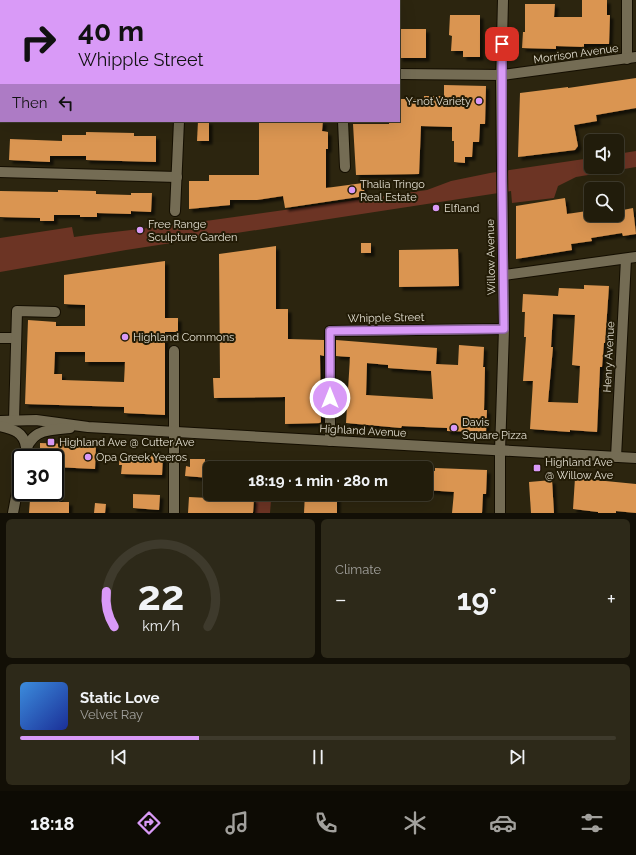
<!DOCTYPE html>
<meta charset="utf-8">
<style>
body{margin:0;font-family:Raleway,sans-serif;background:#2d2919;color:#f1f3f6;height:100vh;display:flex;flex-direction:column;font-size:15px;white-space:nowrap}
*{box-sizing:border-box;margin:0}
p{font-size:13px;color:#a2a19d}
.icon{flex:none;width:22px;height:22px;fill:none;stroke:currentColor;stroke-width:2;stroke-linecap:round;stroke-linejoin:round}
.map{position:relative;height:513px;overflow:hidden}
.details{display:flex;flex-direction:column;gap:6px;padding:6px;background:#120f06;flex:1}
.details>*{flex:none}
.banner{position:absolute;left:0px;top:0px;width:400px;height:122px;box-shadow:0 4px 16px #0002,0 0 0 1px #3e3a2c;background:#d99af7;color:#111;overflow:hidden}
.controls{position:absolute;left:584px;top:134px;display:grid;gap:8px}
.controls a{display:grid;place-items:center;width:40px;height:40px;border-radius:6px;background:#211c0b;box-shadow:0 4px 16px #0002,0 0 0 1px #3e3a2c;font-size:20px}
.speed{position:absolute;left:12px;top:449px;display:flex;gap:8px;font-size:20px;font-weight:700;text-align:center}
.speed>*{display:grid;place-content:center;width:52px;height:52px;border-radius:50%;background:#211c0b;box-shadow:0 4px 16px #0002,0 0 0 1px #3e3a2c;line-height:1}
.speed .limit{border:2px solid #111;border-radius:6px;background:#fff;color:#111}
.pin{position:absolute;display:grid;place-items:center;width:34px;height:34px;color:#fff;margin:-17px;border-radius:8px;box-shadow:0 2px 6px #0006}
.me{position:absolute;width:44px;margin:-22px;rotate:0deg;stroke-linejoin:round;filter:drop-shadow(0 0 3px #0008)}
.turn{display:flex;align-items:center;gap:14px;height:84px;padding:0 12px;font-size:18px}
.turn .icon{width:52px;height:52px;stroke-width:2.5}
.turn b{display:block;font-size:28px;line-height:34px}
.then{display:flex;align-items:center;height:38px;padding:0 12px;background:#0003;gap:8px;font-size:15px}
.big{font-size:30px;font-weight:700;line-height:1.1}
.details .tile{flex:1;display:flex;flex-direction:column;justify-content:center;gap:6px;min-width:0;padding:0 14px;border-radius:6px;background:#2d2919}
.details .dial{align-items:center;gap:0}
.dial svg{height:104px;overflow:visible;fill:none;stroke:#3e3a2c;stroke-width:7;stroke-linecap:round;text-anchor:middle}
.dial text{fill:#f1f3f6;stroke:none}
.song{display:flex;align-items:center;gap:12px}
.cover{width:48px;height:48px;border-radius:6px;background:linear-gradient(135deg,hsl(210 70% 55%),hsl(230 70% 35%))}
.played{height:4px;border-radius:2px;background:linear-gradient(90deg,#d99af7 30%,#3e3a2c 30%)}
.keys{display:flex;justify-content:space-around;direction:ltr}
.heat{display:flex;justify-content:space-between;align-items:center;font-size:22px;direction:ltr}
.details .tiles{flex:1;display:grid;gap:6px;grid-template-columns:1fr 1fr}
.tile:last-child{grid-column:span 2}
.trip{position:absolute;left:203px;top:461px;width:230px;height:40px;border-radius:6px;background:#211c0b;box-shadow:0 4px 16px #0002,0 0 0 1px #3e3a2c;font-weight:700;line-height:40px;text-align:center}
.tabs{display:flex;height:64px;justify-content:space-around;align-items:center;background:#0d0b04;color:#a2a19d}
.tabs .icon{width:28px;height:28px}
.tabs .active{color:#d99af7}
.tabs b{font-size:18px;color:#f1f3f6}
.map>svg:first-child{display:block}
</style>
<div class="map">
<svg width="636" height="513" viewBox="0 0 636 513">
<defs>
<filter id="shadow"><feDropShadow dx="3.5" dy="3.5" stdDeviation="1" flood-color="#0009"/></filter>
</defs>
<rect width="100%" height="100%" fill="#2c250f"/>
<!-- green -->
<g fill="#6c3424">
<polygon points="636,151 636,167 576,177 558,186 554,198 512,203 511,191 126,250 0,272 0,238 72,227 74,237 96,234 184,224 427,190 451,181 490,173 591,158 591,167 617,167 617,154"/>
<polygon points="256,499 271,500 270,513 255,513"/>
</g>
<!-- building -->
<g fill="#da9551" fill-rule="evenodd" filter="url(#shadow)">
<polygon points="582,0 607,0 607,15 610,15 609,44 584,44 584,47 556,46 556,49 522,48 523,32 525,32 525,4 555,4 554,17 582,17"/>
<polygon points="450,15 480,15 480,57 463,57 463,51 451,51 452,36 449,35"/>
<rect x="399" y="29" width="27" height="29"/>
<polygon points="636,78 636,108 596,115 597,121 574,125 578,146 575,150 518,157 520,93 568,87 568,88"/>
<polygon points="444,85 486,86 485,124 480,124 479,142 473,142 472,157 465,157 465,163 454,162 454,141 452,141 452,127 421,126 419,174 356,175 353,124 389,124 389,121 399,121 399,99 424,99 424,96 444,96"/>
<polygon points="198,121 209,121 209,141 197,141"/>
<polygon points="259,121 323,121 322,131 328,132 328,149 326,149 326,188 363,183 365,196 285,208 283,196 257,200 230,200 230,205 189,209 189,181 209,181 209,175 259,175"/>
<polygon points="86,132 134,133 134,136 156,136 156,162 86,160 86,156 50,156 50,162 9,160 10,139 62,141 62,135 86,135"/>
<polygon points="58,190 96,191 96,194 131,195 131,193 152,193 151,212 131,211 131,214 97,213 97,217 80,217 80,215 54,215 54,221 40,221 40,218 0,217 0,191 58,192"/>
<polygon points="565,198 567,214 587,211 587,215 619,215 618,211 633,208 636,234 623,236 622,233 591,238 592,241 571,244 572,250 516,259 516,206"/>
<rect x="361" y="243" width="10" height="10"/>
<polygon points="276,246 276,309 288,309 288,339 324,340 324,356 320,355 321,423 285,424 285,397 214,398 213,378 220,378 219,254"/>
<polygon points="458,249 459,286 399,287 399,250"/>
<path d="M165 261V318H178V332H165V415L124 413V407L25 404 28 320 56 322V326H85V305L64 304V275ZM55 352H85V362H125L124 382 62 380V374H54Z"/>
<path d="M584 285 609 286 605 343H604L602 367H600L597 432 570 430V432L530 429 533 381H523L526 337H524L525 312H522L523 294 558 296 559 288 584 289ZM553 314 575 315 572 365 580 366 578 403 548 402 553 347H551Z"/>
<path d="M336 340 437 348 436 364 458 365 459 345 484 347 483 367H485L484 410H487L486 432 447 431V428L402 426 401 428 346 423 350 357 336 356ZM367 363 388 365V368L431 371 433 399 366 395Z"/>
<polygon points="40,443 96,445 95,469 55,467 55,458 40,458"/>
<polygon points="120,453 163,456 162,475 121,474 122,465 119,465"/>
<polygon points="190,459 205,459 205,464 210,465 210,478 185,476 186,466 190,467"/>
<polygon points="435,468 487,470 486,494 483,494 482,513 452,513 454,492 426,490 426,470 435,471"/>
<polygon points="575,478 636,484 636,513 616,511 616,513 598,513 598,512 573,509"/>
<polygon points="552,480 554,513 531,513 529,482"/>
<polygon points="32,492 59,492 59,502 69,502 69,513 29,513 30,500 32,500"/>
<polygon points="133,494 160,495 159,510 133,508"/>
<polygon points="305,494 337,494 337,513 304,513"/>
<polygon points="189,497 229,499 229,497 254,499 253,513 188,513"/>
<polygon points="95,503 106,504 105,513 94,513"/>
</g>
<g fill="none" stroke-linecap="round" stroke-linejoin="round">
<!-- minor casing -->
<g stroke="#140e00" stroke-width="12">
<g id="minor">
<polyline points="94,0 94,1"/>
<polyline points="180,1 180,0"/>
<polyline points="340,1 340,0"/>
<polyline points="627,59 627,0"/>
<polyline points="343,121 345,167"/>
<polyline points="0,172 177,177"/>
<polyline points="175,211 179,121"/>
<polyline points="504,275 636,257"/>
<polyline points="0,338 15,338"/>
<polyline points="174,351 174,513"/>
<polyline points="14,420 17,311 55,312"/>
<polyline points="330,441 330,331 504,329"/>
<polyline points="616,457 626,259"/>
<polyline points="500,513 500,451"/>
</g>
</g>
<!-- tertiary casing -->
<g stroke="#140e00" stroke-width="12">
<g id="tertiary">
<polyline points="0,66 1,66"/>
<polyline points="399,74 502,75 636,57"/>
<polyline points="500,451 504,329 501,82 503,0"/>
</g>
</g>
<!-- secondary casing -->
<g stroke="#140e00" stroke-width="12">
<g id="secondary">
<polyline points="0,421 36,420 88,427 636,458"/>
<path d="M0 426C13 429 24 432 26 447"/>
<path d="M24 458C29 430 45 430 70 428"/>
<polyline points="13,513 21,471"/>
</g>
</g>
<!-- minor -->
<use href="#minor" stroke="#746c54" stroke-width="10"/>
<!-- tertiary -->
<use href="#tertiary" stroke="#746c54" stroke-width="10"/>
<!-- secondary -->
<use href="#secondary" stroke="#746c54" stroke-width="10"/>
</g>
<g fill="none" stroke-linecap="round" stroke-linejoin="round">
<!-- route casing -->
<g stroke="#8d64a1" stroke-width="10">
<polyline id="route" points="330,398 330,331 504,329 502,182 502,44"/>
</g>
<!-- route -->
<use href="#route" stroke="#d99af7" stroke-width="7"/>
</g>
<!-- markers -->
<g fill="#d99af7" stroke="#221b06" stroke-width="1.5">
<circle cx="479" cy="101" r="4"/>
<circle cx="352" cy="190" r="4"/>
<circle cx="436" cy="208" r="4"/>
<circle cx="140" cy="230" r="4"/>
<circle cx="125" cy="337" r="4"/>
<circle cx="454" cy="428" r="4"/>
<rect x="47" y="438" width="8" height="8" rx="2"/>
<circle cx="88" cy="457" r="4"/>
<rect x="533" y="464" width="8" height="8" rx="2"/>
</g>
<g text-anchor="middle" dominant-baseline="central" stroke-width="4" stroke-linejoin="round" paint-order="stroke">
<!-- street labels -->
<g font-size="11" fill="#e1ddcf" stroke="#221b06">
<text transform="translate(576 54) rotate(-8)">Morrison Avenue</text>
<text transform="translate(491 257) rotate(-91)">Willow Avenue</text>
<text transform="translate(386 318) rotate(-1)">Whipple Street</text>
<text transform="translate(609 357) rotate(-87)">Henry Avenue</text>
<text transform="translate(363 431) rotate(3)">Highland Avenue</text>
</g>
<!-- poi labels -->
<g font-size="11" fill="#e1ddcf" stroke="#221b06" text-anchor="start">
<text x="471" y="101" text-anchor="end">Y-not Variety</text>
<text x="360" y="184">Thalia Tringo<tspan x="360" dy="13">Real Estate</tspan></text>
<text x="444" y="208">Elfland</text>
<text x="148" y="224">Free Range<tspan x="148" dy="13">Sculpture Garden</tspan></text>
<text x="133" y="337">Highland Commons</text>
<text x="462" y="422">Davis<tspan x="462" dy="13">Square Pizza</tspan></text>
<text x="59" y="442">Highland Ave @ Cutter Ave</text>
<text x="96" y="457">Opa Greek Yeeros</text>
<text x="545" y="462">Highland Ave<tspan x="545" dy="13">@ Willow Ave</tspan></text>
</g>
</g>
</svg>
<div class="controls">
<a><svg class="icon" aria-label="sound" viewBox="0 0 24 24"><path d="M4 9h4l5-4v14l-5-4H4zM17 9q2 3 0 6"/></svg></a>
<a><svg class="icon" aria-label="search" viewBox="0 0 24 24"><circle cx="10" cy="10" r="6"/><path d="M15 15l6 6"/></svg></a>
</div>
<div class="speed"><div class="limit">30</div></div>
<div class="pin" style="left:502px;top:44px;background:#d93025"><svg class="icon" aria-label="arrive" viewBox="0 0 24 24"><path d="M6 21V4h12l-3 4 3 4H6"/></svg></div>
<svg class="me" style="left:330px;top:398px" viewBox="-20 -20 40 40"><circle r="17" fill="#d99af7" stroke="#fff" stroke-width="3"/><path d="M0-11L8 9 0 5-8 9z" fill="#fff"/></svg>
<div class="trip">18:19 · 1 min · 280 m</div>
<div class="banner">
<div class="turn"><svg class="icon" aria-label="right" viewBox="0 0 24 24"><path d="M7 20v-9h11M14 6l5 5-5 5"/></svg><div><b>40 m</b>Whipple Street</div></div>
<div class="then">Then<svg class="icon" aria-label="left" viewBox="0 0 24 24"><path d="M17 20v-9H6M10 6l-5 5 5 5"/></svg></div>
</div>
</div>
<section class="details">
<div class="tiles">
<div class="tile dial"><svg viewBox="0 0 100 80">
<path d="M14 69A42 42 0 1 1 86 69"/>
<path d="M14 69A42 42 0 0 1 8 42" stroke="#d99af7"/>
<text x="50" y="56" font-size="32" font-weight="700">22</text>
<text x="50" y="72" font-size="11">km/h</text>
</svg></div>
<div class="tile"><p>Climate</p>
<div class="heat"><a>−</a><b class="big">19°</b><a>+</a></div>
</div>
<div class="tile">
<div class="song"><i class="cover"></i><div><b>Static Love</b><p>Velvet Ray</p></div></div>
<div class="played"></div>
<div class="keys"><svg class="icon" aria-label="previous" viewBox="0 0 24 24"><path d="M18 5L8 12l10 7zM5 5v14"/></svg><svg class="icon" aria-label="pause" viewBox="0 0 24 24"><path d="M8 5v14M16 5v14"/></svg><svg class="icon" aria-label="next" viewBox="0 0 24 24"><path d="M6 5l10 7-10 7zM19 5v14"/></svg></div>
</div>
</div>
</section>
<nav class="tabs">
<b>18:18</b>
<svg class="icon active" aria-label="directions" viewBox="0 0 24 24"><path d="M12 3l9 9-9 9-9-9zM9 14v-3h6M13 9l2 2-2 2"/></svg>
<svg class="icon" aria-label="music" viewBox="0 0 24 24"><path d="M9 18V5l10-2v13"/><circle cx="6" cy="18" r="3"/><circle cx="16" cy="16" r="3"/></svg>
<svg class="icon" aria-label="phone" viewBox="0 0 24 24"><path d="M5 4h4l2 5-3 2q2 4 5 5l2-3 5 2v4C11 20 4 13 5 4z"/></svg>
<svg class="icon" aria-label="climate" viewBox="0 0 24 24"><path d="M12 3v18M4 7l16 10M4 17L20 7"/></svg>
<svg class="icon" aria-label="car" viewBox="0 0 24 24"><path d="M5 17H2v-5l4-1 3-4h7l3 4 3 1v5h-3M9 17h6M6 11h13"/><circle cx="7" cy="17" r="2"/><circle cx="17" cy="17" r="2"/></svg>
<svg class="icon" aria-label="filters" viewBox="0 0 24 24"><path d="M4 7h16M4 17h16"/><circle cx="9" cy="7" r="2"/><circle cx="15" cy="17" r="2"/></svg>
</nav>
